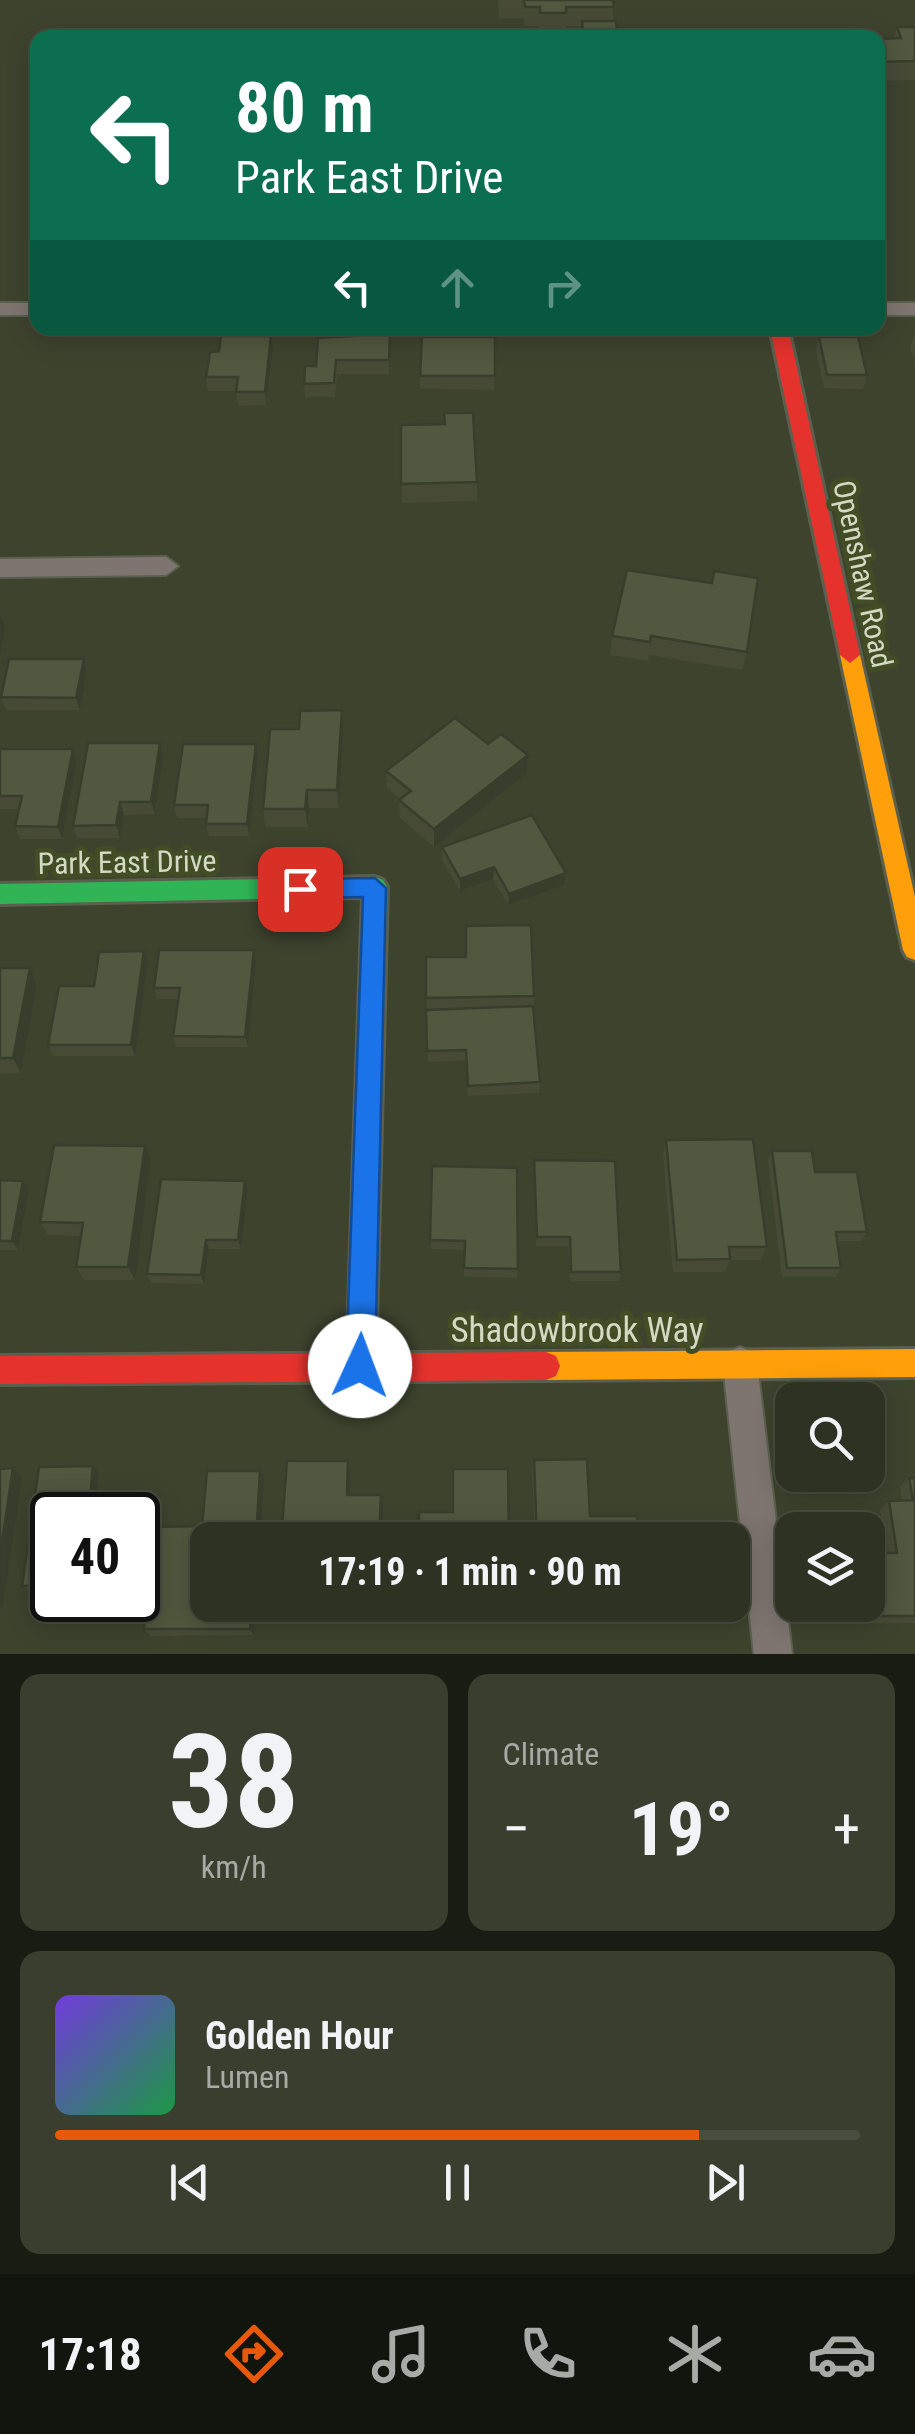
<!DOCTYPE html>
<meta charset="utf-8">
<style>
body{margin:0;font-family:"Roboto Condensed",sans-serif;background:#3a3e2f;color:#f1f3f6;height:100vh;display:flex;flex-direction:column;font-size:38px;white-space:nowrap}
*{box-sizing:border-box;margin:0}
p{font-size:32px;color:#a7aaa5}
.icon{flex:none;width:55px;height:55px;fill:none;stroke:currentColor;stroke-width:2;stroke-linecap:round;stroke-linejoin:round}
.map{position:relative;height:1654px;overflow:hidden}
.side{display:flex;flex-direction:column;gap:20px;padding:20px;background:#191c13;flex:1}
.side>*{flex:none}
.hud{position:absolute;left:30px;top:30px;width:855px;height:305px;border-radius:20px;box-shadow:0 5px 25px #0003,0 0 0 2px #494d40;background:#0b6e4f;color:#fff;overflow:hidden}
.fabs{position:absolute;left:775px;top:1382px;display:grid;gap:20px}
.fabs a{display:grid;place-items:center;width:110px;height:110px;border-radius:20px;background:#2e3222;box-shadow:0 5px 25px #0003,0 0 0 2px #494d40;font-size:50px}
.speed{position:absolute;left:30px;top:1492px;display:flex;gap:20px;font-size:50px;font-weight:700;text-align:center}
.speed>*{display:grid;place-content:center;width:130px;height:130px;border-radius:50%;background:#2e3222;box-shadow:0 5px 25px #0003,0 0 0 2px #494d40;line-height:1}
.speed .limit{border:5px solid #111;border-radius:15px;background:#fff;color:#111}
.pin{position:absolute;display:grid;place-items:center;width:85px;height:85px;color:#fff;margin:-42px;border-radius:20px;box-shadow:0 5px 15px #0006}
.me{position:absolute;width:110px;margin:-55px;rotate:2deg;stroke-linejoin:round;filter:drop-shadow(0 0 8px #0008)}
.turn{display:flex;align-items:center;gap:35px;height:210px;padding:0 40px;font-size:45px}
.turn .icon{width:130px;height:130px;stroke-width:2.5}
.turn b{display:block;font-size:70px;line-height:85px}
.lanes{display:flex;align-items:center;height:95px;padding:0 40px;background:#0003;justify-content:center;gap:50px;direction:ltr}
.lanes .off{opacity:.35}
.big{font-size:75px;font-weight:700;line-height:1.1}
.side .tile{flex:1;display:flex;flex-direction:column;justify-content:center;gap:15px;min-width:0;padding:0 35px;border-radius:20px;background:#3a3e2f}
.side .dial{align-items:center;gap:0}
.dial b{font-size:130px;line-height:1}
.song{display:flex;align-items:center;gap:30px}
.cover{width:120px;height:120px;border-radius:15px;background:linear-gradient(135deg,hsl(260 70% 55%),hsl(140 70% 35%))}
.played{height:10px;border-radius:5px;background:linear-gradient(90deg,#ea580c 80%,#494d40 80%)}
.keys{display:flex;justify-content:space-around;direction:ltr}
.heat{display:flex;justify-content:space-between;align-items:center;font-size:55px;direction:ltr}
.side .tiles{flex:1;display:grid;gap:20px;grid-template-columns:1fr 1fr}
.tile:last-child{grid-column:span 2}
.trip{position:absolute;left:190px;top:1522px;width:560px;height:100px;border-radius:20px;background:#2e3222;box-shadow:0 5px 25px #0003,0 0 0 2px #494d40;font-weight:700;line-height:100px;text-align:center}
.tab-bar{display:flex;height:160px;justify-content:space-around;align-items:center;background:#12140e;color:#a7aaa5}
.tab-bar .icon{width:70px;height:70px}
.tab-bar .active{color:#ea580c}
.tab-bar b{font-size:45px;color:#f1f3f6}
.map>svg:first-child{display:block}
</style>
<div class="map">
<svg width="915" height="1654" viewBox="0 0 915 1654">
<rect width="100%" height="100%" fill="#3e432e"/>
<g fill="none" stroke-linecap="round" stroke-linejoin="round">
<!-- street casing -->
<g stroke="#5b604e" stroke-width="4">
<g id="street">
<rect x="0" y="303" width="38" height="12"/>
<rect x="878" y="303" width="37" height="12"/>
<polygon points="166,557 178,566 166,575 0,577 0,559"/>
<polygon points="740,1347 752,1352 757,1364 792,1654 754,1654 723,1364 728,1352"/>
</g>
</g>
<!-- fast casing -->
<g stroke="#5b604e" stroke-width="6">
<polygon id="fast" points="375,877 383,880 387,887 381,1125 377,1133 368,1137 359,1133 355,1125 363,897 0,904 0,884"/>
</g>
<!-- slow casing -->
<g stroke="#5b604e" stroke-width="6">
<g id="slow">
<polygon points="850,647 860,655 915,897 915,960 907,957 903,950 840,655"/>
<polygon points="368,1113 377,1117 381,1125 375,1366 371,1376 361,1380 351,1376 347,1366 355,1125 359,1117"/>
<polygon points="915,1349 915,1377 546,1380 536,1376 532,1366 536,1356 546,1352"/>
</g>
</g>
<!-- jam casing -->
<g stroke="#5b604e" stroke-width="6">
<g id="jam">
<polygon points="770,328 788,328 860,655 850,663 840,655"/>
<polygon points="546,1352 556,1356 560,1366 556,1376 546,1380 0,1384 0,1356"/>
</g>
</g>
<!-- street -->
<use href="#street" fill="#7e7570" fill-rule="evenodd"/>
<!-- fast -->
<use href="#fast" fill="#30b455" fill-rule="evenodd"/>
<!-- slow -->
<use href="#slow" fill="#ff9f0a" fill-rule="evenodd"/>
<!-- jam -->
<use href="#jam" fill="#e5322d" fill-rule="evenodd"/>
</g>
<!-- wall -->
<g fill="#474b36">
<polygon points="498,0 613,0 613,21 618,38 582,38 582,26 566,26 565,32 540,32 539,26 525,26 524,18 499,18"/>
<polygon points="897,27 915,27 915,80 878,81 878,39 894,39"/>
<polygon points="390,334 389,374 337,374 335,397 305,397 304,384 316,366"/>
<polygon points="914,335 915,335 915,362 910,348"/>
<polygon points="271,336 273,349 266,405 238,406 236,391 208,391 206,377 219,351"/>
<polygon points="495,337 494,390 420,389 420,376"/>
<polygon points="819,337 867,375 863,389 824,388 816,350"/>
<polygon points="401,425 477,482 477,501 402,503"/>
<polygon points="627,570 747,652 742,670 649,655 648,661 610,655 612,636"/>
<polygon points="84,659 87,672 80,710 6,710 1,697"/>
<polygon points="342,710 343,729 339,808 309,808 308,827 266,827 263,809 299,729"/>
<polygon points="160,743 163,756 155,814 124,815 120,838 77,838 73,826"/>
<polygon points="256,744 258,757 249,836 209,836 206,824 207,818 177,818 174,805"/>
<polygon points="488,744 528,755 527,773 434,847 400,818 399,800 400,799 387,788 386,771"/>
<polygon points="0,749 73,749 77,761 62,839 20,839 15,826 19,809 0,809"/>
<polygon points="442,847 566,873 564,885 508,905 493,879 460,891 442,859"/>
<polygon points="254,950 256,962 248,1047 176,1047 173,1036 178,999 157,999 154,988"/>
<polygon points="426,957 534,996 534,1008 540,1082 539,1093 468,1096 466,1061 428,1062 426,1010 489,1008 427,1009"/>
<polygon points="148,963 135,1056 53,1056 48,1045 94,986"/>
<polygon points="0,968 30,968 37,984 21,1073 0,1074"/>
<polygon points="666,1140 767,1247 761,1260 730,1260 725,1272 673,1272 663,1154"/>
<polygon points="772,1151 815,1172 867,1232 862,1241 837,1241 841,1268 836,1277 782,1277 768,1161"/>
<polygon points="151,1160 135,1280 84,1280 76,1267 81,1236 48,1235 40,1222"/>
<polygon points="534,1160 621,1272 619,1281 570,1281 568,1246 536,1246"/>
<polygon points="432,1166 518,1269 517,1278 464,1277 464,1250 431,1249"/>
<polygon points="0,1180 29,1190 18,1250 0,1250"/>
<polygon points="245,1181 248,1191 241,1249 209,1249 204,1284 151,1283 147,1274"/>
<polygon points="534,1460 590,1516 639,1540 535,1540 532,1469"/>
<polygon points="93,1466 99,1473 95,1508 128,1507 132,1515 52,1515 52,1591 28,1591 22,1586 39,1467"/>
<polygon points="260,1471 264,1480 208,1605 256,1605 254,1635 150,1636 144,1629 202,1526"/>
<polygon points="909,1478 915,1478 915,1623 844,1623 842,1605 868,1605 887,1553 880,1510 889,1501 902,1501 900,1487"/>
<polygon points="418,1605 476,1605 476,1615 419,1615"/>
<polygon points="537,1605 643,1605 644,1616 640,1623 538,1624"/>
</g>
<!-- shaded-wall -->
<g fill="#393d2c">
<polygon points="271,336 273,349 266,405 265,392"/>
<polygon points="1,615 5,628 0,654 0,618"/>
<polygon points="84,659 87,672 80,710 76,698"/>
<polygon points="342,710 343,729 339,808 337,790"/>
<polygon points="160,743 163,756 155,814 151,802"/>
<polygon points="256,744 258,757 249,836 247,824"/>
<polygon points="73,749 77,761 62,839 58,827"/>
<polygon points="528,755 527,773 434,847 434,829"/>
<polygon points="307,790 309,808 308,827 305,809"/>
<polygon points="120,802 124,815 120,838 116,825"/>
<polygon points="494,867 493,879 460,891 460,879"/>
<polygon points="566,873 564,885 508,905 509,894"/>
<polygon points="254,950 256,962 248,1047 245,1037"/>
<polygon points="144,951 148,963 135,1056 131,1045"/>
<polygon points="30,968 37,984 21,1073 13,1058"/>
<polygon points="145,1146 151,1160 135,1280 128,1267"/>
<polygon points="23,1181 29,1190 18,1250 12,1241"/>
<polygon points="245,1181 248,1191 241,1249 238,1240"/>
<polygon points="206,1240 209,1249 204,1284 201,1275"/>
<polygon points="348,1461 350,1471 349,1504 347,1495"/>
<polygon points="93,1466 99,1473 94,1514 89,1508"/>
<polygon points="13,1468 22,1478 3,1607 0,1605 0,1555"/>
<polygon points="260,1471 264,1480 260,1540 256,1540"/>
<polygon points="381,1495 383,1504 381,1540 379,1540"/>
<polygon points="251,1605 256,1605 254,1635 250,1629"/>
</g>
<!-- building -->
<g fill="#52573f" stroke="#393d2c" stroke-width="2.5">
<polygon points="524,0 613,0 614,7 566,7 566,13 540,13 540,7 525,7"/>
<polygon points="582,21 616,21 618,38 584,38"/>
<polygon points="897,27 915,27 915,61 878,62 878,39 901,38"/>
<polygon points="390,334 389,360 336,360 334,383 304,384 305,366 316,366 318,338"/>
<polygon points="221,336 271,336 265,392 236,392 238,377 206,377 210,352 219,351"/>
<polygon points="422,337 495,337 495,376 420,376"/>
<polygon points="819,337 858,337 867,375 827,375"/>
<polygon points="444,413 473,413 477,482 401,484 401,425 445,424"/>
<polygon points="627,570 712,583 714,571 758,578 747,652 651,636 650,642 612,636"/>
<polygon points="9,659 84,659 76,698 1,697"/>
<polygon points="342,710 337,790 307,790 305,809 263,809 270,729 299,729 300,711"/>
<polygon points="455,718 488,744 501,734 528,755 434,829 399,800 411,791 386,771"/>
<polygon points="88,743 160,743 151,802 120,802 116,825 73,826"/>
<polygon points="183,744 256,744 247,824 206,824 208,805 174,805"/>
<polygon points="0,749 73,749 58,827 15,826 22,796 0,796"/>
<polygon points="532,815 566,873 509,894 494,867 460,879 442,847"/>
<polygon points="531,925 534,996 426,998 426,957 466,957 466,926"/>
<polygon points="159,950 254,950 245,1037 173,1036 180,988 154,988"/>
<polygon points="144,951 131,1045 48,1045 59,986 94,986 99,952"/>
<polygon points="0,968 30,968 13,1058 0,1058"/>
<polygon points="533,1006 540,1082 468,1086 466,1050 427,1051 426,1010"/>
<polygon points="753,1139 767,1247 729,1247 730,1259 677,1260 666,1140"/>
<polygon points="54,1145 145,1146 128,1267 76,1267 83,1223 40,1222"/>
<polygon points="772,1151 812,1151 815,1172 857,1172 867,1232 836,1232 841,1268 787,1268"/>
<polygon points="534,1160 615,1161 621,1272 571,1272 570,1237 537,1237"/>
<polygon points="432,1166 517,1168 518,1269 464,1268 465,1241 430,1240"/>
<polygon points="161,1179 245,1181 238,1240 206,1240 201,1275 147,1274"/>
<polygon points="0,1180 23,1181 12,1241 0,1241"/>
<polygon points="587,1459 590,1516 637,1516 639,1540 537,1540 534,1460"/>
<polygon points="287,1461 348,1461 347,1495 381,1495 379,1540 281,1540"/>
<polygon points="93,1466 89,1508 128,1507 127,1515 52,1515 52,1585 22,1586 39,1467"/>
<polygon points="13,1468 0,1555 0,1469"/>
<polygon points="453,1469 508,1469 509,1540 419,1540 419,1512 453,1512"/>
<polygon points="207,1471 260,1471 256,1540 208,1540 208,1605 251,1605 250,1629 144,1629 154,1527 202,1526"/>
<polygon points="909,1478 915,1478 915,1616 853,1616 851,1605 868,1605 868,1553 897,1553 889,1501 913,1500"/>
<rect x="418" y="1605" width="58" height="5"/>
<polygon points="539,1605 643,1605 644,1616 539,1617"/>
</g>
<!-- route -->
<polygon fill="#1a73e8" stroke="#114b97" stroke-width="2.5" points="375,878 386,888 375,1366 371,1376 360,1381 350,1376 346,1366 363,897 300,898 288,889 300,879"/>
<g text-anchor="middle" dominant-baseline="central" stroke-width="10" stroke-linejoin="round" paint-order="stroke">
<!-- street labels -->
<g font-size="30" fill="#d3dac4" stroke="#424c25">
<text transform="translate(863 574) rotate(78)">Openshaw Road</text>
<text transform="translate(127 862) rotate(-1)">Park East Drive</text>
</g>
<!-- near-street labels -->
<g font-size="35" fill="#d3dac4" stroke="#424c25">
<text x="577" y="1330">Shadowbrook Way</text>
</g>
</g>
</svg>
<div class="fabs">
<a><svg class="icon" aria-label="search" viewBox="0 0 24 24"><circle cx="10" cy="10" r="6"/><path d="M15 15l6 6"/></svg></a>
<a><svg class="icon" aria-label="layers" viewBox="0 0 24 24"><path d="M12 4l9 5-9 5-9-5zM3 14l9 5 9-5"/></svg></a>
</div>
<div class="speed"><div class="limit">40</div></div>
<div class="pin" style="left:300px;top:889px;background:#d93025"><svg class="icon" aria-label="arrive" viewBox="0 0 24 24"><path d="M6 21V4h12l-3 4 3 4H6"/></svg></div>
<svg class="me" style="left:360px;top:1366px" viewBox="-20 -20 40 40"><circle r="19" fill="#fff"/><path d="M0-13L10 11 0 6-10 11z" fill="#1a73e8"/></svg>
<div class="trip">17:19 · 1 min · 90 m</div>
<div class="hud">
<div class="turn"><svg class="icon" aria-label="left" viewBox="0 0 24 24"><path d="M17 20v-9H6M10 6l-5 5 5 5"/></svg><div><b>80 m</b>Park East Drive</div></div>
<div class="lanes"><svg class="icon" aria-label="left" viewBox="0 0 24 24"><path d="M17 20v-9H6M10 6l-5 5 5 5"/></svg><svg class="icon off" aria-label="ahead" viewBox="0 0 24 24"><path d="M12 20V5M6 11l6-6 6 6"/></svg><svg class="icon off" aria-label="right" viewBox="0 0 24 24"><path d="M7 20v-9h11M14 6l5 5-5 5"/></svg></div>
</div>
</div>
<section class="side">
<div class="tiles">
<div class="tile dial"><b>38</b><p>km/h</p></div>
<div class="tile"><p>Climate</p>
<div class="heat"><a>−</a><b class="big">19°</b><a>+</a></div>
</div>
<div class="tile">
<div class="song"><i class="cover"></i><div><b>Golden Hour</b><p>Lumen</p></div></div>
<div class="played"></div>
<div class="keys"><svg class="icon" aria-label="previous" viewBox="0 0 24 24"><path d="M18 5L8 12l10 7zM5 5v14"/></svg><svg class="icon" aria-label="pause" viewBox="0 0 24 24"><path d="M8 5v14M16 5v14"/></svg><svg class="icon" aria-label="next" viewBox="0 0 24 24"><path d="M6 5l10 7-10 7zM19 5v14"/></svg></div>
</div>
</div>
</section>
<nav class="tab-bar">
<b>17:18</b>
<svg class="icon active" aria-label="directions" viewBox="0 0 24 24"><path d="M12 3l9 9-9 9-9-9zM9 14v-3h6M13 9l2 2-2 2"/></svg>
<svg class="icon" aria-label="music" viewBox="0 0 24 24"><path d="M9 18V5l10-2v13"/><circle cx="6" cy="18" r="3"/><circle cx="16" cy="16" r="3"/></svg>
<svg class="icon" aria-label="phone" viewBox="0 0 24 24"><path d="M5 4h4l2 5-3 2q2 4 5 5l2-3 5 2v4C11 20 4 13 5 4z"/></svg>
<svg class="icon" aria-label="climate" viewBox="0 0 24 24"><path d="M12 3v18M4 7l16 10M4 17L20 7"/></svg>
<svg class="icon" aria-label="car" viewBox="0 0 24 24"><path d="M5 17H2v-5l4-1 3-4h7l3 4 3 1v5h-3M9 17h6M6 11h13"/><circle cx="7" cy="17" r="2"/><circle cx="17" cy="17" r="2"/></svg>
</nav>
